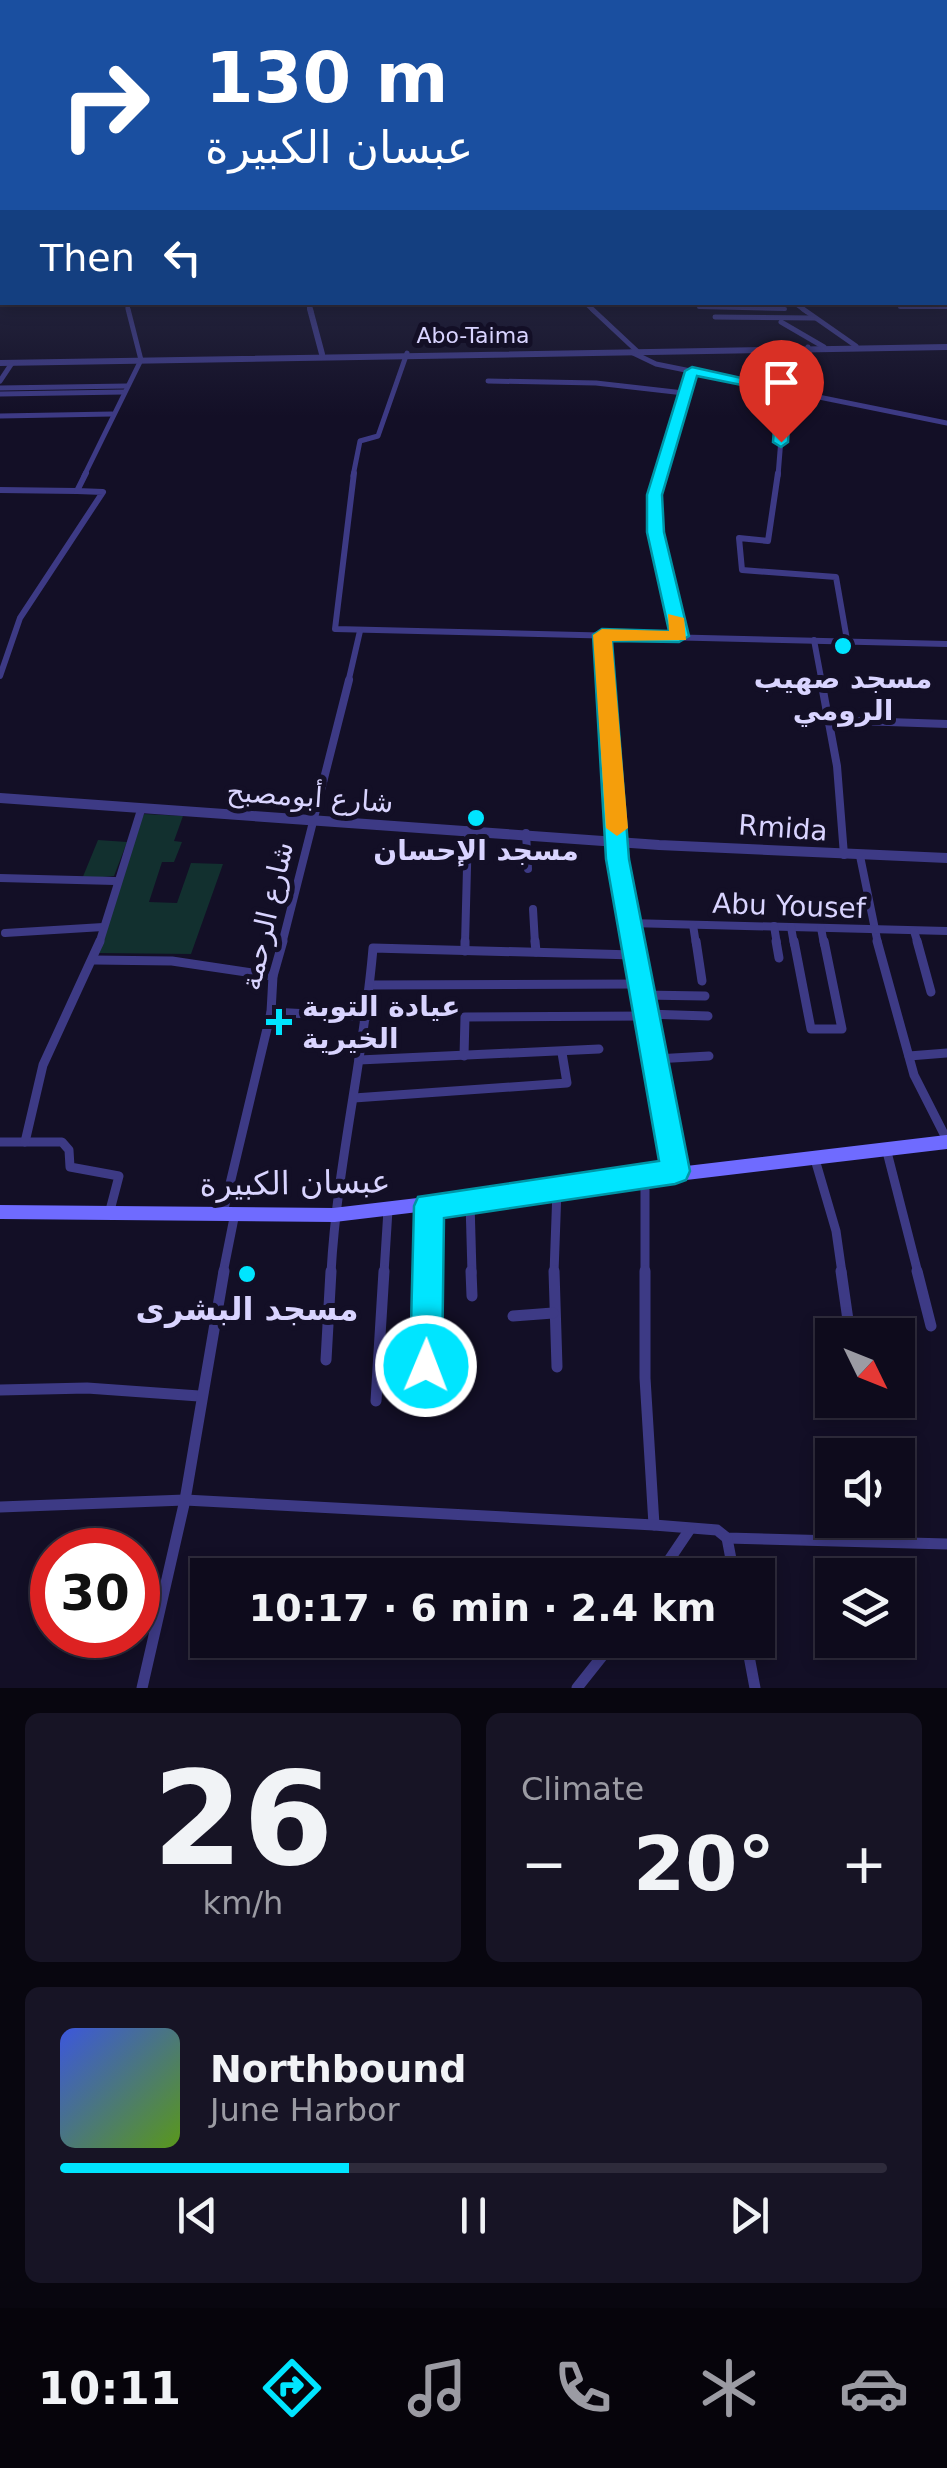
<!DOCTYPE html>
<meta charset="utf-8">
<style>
body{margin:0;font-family:"DejaVu Sans","Noto Naskh Arabic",sans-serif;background:#171425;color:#f1f3f6;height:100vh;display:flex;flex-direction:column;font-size:38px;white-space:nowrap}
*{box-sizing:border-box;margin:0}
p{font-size:32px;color:#9b9ba3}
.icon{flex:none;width:55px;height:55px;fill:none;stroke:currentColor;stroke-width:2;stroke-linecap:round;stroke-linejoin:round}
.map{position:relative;height:1688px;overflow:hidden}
.side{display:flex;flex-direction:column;gap:25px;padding:25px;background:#08060f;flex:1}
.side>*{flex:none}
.banner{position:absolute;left:0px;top:0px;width:948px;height:305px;box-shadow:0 5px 15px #0003,0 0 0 2px #2e2b3b;background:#1a4fa0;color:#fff;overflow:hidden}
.needle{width:65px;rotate:133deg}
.controls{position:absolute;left:815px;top:1318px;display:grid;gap:20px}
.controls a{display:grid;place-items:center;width:100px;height:100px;border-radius:0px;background:#0e0b1c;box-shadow:0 5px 15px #0003,0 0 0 2px #2e2b3b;font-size:50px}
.speed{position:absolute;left:30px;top:1528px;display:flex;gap:20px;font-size:50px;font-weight:700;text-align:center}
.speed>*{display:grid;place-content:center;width:130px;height:130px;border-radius:50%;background:#0e0b1c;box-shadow:0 5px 15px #0003,0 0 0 2px #2e2b3b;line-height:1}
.speed .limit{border:15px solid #d22;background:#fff;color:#111}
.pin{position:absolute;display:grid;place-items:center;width:85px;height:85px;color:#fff;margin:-102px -42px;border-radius:50% 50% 50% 0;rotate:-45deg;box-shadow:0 0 10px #0007}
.pin .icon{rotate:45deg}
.me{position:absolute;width:110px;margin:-55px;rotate:1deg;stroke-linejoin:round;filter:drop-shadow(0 0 8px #0008)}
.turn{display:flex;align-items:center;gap:35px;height:210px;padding:0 40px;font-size:45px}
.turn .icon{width:130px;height:130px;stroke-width:2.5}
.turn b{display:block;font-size:70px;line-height:85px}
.then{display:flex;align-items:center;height:95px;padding:0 40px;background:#0003;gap:20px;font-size:38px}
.big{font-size:75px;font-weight:800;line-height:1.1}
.side .tile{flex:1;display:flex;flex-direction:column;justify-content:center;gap:15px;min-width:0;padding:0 35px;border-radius:15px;background:#171425}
.side .dial{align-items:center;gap:0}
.dial b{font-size:130px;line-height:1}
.song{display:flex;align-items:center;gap:30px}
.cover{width:120px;height:120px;border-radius:15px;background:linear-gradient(135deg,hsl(230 70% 55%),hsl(90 70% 35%))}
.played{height:10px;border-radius:5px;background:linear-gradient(90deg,#00e5ff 35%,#2e2b3b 35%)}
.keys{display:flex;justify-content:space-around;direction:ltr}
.heat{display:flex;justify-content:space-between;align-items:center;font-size:55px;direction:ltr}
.side .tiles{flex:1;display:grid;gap:25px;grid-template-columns:1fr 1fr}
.tile:last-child{grid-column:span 2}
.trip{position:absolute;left:190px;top:1558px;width:585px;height:100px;border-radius:0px;background:#0e0b1c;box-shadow:0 5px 15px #0003,0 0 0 2px #2e2b3b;font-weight:800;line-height:100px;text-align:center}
.tabs{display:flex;height:160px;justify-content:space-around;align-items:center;background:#06040b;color:#9b9ba3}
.tabs .icon{width:70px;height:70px}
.tabs .active{color:#00e5ff}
.tabs b{font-size:45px;color:#f1f3f6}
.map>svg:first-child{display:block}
</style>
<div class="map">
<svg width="947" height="1688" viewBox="0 0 947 1688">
<rect width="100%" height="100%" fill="#130f26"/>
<!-- green -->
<g fill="#12302f">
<polygon points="144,814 183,816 174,841 182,842 174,862 162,862 149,902 177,903 191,863 223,864 191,954 98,953 118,877"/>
<polygon points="98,840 127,842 114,876 82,879"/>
</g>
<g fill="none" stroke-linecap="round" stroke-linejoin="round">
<!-- minor-far5 -->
<g stroke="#3d3a85" stroke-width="4">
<polyline points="126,302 129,312"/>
<polyline points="584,302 595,312"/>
<polyline points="793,302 807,312"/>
<polyline points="699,307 785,309"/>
<polyline points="900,307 947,307"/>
</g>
<!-- minor-far4 -->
<g stroke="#3d3a85" stroke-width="5">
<polyline points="592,309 638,352"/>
<polyline points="803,309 856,346"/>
<polyline points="715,317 815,318"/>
<polyline points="781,322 824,347"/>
<polyline points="808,347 817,395"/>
<polyline points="631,352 656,364 947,423"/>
<polyline points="0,381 12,363"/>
<polyline points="488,381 596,383 684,393"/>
<polyline points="0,388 127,386"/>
<polyline points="0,394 124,392"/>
<polyline points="0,416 112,414"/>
<polyline points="84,476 141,360 128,309"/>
<polyline points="353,476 360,441 378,436 407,353"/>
<polyline points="660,476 691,371"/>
<polyline points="778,476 785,389"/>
</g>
<!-- minor-far3 -->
<g stroke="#3d3a85" stroke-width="6">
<polyline points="354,473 335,629 947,644"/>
<path d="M660 473C645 527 667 583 679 636"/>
<polyline points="778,473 768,541 739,538 742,570 836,577 847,640"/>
<polyline points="0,490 77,491"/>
<polyline points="602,635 605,683"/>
<polyline points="814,640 822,683"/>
<polyline points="0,676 20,618 103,492 77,491 86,473"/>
<polyline points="348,683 360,631"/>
</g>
<!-- minor-far2 -->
<g stroke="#3d3a85" stroke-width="8">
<polyline points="605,680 618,859 634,944"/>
<polyline points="821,680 837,766 844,855"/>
<polyline points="829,720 947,724"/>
<polyline points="526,833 528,869"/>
<polyline points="860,856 878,944"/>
<polyline points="0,878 115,881"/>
<polyline points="533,909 535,944"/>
<polyline points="629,923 947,931"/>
<polyline points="693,925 696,944"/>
<polyline points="774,926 777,944"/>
<polyline points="791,927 794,944"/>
<polyline points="821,928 824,944"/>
<polyline points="914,931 918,944"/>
<polyline points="5,933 103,927"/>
<polyline points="99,944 141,810"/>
<polyline points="282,944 349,680"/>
<polyline points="465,944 468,830"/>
</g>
<!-- minor-far1 -->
<g stroke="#3d3a85" stroke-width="9">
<polyline points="535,941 536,952"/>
<polyline points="633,941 675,1171"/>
<polyline points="696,941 702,981"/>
<polyline points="776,941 779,958"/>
<polyline points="794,941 811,1029 842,1029 824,941"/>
<polyline points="877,941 914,1075 947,1140"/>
<polyline points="917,941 931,992"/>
<polyline points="465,951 465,941"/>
<polyline points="94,960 172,961 273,976"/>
<polyline points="370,985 640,984"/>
<polyline points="642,995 705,996"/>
<polyline points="271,1012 367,1017"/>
<polyline points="646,1014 708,1016"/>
<polyline points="464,1056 465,1017 647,1016"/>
<polyline points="909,1056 947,1053"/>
<polyline points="655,1059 709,1056"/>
<polyline points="359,1060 599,1049"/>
<polyline points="354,1098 567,1083 562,1053"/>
<polyline points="0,1142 62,1142 69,1150 70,1167 119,1176 109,1214"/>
<polyline points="25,1142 43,1065 100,941"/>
<polyline points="886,1148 918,1273"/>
<polyline points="814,1156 836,1231 842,1273"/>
<polyline points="645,1175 645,1273"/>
<polyline points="470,1202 472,1273"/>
<polyline points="223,1213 271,1012 273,976 283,941"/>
<polyline points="223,1273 235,1213"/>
<path d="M331 1273C337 1164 364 1057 373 948L634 955"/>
<polyline points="384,1273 388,1210"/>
<polyline points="428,1273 429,1206"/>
<polyline points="554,1273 557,1190"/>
</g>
<!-- minor -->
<g stroke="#3d3a85" stroke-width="11">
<polyline points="471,1271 472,1296"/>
<polyline points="554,1271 557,1367"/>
<polyline points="645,1271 645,1378 654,1525"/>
<polyline points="841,1271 849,1327"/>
<polyline points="917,1271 931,1326"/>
<polyline points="513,1316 553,1313"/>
<polyline points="326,1360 331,1271"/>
<polyline points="426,1366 428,1271"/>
<polyline points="0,1390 87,1388 199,1396"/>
<polyline points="376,1401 384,1271"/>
<polyline points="0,1507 185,1500 654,1525 717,1530 727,1538 947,1544"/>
<polyline points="727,1538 734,1575"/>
<polyline points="659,1575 690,1529"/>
<polyline points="746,1640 755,1688"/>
<polyline points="142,1688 185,1500 224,1271"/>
<polyline points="577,1688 615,1640"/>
</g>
<!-- tertiary-far2 -->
<polyline stroke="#3d3a85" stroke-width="5" points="308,302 311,312"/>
<!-- tertiary-far1 -->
<g stroke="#3d3a85" stroke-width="6">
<polyline points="310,309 322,354"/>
<polyline points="0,363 947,347"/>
</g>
<!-- tertiary -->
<polyline stroke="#3d3a85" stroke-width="10" points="0,798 659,845 947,858"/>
<!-- secondary -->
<polyline stroke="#6f6bff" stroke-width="14" points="0,1212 334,1215 947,1142"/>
</g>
<!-- sky -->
<linearGradient id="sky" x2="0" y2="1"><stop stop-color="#0a0815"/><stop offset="0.43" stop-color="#333752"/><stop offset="1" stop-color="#333752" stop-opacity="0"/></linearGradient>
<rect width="947" height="417" fill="url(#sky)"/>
<!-- route -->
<polygon fill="#00e5ff" stroke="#0095a6" stroke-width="2.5" points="692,367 791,389 788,442 781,447 773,442 777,392 697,376 662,495 664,532 689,636 679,642 612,641 629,859 690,1171 686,1180 675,1184 444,1218 442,1366 438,1377 426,1382 414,1377 410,1366 414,1206 418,1197 659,1161 606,859 593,635 602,629 669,631 647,532 647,495 685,371"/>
<!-- slow -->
<polygon fill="#f59e0b" points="668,614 684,618 686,640 612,641 628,828 617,836 606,828 593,635 602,629 669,631"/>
<!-- markers -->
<g fill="#00e5ff" stroke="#130f26" stroke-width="4">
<circle cx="843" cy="646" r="10"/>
<circle cx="476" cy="818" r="10"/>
<path d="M274 1007h10v10h10v10h-10v10h-10v-10h-10v-10h10z"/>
<circle cx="247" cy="1274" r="10"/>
</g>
<g text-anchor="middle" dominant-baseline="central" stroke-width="10" stroke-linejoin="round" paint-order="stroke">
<!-- far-street labels -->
<g font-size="22" fill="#d9d4ff" stroke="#130f26">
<text x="473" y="335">Abo-Taima</text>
</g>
<!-- poi labels -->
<g font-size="28" font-weight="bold" fill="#d9d4ff" stroke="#130f26">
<text x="843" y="678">مسجد صهيب<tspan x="843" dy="32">الرومي</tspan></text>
<text x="476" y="850">مسجد الإحسان</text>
<text x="302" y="1006" text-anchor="start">عيادة التوبة<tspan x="302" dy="32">الخيرية</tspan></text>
</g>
<!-- street labels -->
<g font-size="28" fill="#d9d4ff" stroke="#130f26">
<text transform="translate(310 797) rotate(4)">شارع أبومصبح</text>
<text transform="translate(783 828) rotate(4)">Rmida</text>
<text transform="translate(789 906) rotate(2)">Abu Yousef</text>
<text transform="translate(267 916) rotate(-77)">شارع الرحمة</text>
</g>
<!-- near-street labels -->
<g font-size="32" fill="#d9d4ff" stroke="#130f26">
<text transform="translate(295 1183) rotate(-1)">عبسان الكبيرة</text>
</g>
<!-- near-poi labels -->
<g font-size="32" font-weight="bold" fill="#d9d4ff" stroke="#130f26">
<text x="247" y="1309">مسجد البشرى</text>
</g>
</g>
</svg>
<div class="controls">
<a><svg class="needle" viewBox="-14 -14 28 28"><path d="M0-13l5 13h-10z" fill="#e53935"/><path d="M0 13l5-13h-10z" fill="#9b9ba3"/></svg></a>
<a><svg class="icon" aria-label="sound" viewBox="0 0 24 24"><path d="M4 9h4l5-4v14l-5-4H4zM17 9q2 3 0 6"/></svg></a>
<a><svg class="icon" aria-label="layers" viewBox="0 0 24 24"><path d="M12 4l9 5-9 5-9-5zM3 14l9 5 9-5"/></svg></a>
</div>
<div class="speed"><div class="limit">30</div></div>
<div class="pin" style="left:781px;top:442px;background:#d93025"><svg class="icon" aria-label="arrive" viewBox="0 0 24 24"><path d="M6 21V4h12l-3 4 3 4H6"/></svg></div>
<svg class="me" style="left:426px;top:1366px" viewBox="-20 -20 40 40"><circle r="17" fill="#00e5ff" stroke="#fff" stroke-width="3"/><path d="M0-11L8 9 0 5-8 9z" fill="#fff"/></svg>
<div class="trip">10:17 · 6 min · 2.4 km</div>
<div class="banner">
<div class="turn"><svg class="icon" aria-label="right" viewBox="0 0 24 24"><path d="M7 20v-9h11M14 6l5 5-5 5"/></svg><div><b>130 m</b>عبسان الكبيرة</div></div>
<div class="then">Then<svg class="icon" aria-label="left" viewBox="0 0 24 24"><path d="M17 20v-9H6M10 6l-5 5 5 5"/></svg></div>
</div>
</div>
<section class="side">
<div class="tiles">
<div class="tile dial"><b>26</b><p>km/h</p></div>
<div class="tile"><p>Climate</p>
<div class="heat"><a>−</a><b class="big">20°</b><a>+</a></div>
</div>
<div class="tile">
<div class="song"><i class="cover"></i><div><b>Northbound</b><p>June Harbor</p></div></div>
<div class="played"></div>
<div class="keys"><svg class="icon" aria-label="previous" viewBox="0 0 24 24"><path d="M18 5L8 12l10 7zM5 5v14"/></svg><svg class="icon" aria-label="pause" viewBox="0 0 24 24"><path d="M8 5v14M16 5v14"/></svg><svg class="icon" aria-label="next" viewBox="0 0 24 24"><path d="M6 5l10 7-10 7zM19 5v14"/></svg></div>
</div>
</div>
</section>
<nav class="tabs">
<b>10:11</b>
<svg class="icon active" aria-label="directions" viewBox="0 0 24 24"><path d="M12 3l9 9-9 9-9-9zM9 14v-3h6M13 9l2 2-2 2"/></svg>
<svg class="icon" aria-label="music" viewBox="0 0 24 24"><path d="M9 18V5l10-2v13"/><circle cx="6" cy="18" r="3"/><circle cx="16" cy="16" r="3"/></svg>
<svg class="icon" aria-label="phone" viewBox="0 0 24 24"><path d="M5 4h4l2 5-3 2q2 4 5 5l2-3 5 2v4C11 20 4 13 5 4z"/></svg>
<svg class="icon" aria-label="climate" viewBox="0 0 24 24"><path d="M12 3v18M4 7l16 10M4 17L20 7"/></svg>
<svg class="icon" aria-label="car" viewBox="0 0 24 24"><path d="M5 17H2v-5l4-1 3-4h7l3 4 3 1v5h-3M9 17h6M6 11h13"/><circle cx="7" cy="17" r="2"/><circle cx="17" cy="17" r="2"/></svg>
</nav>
